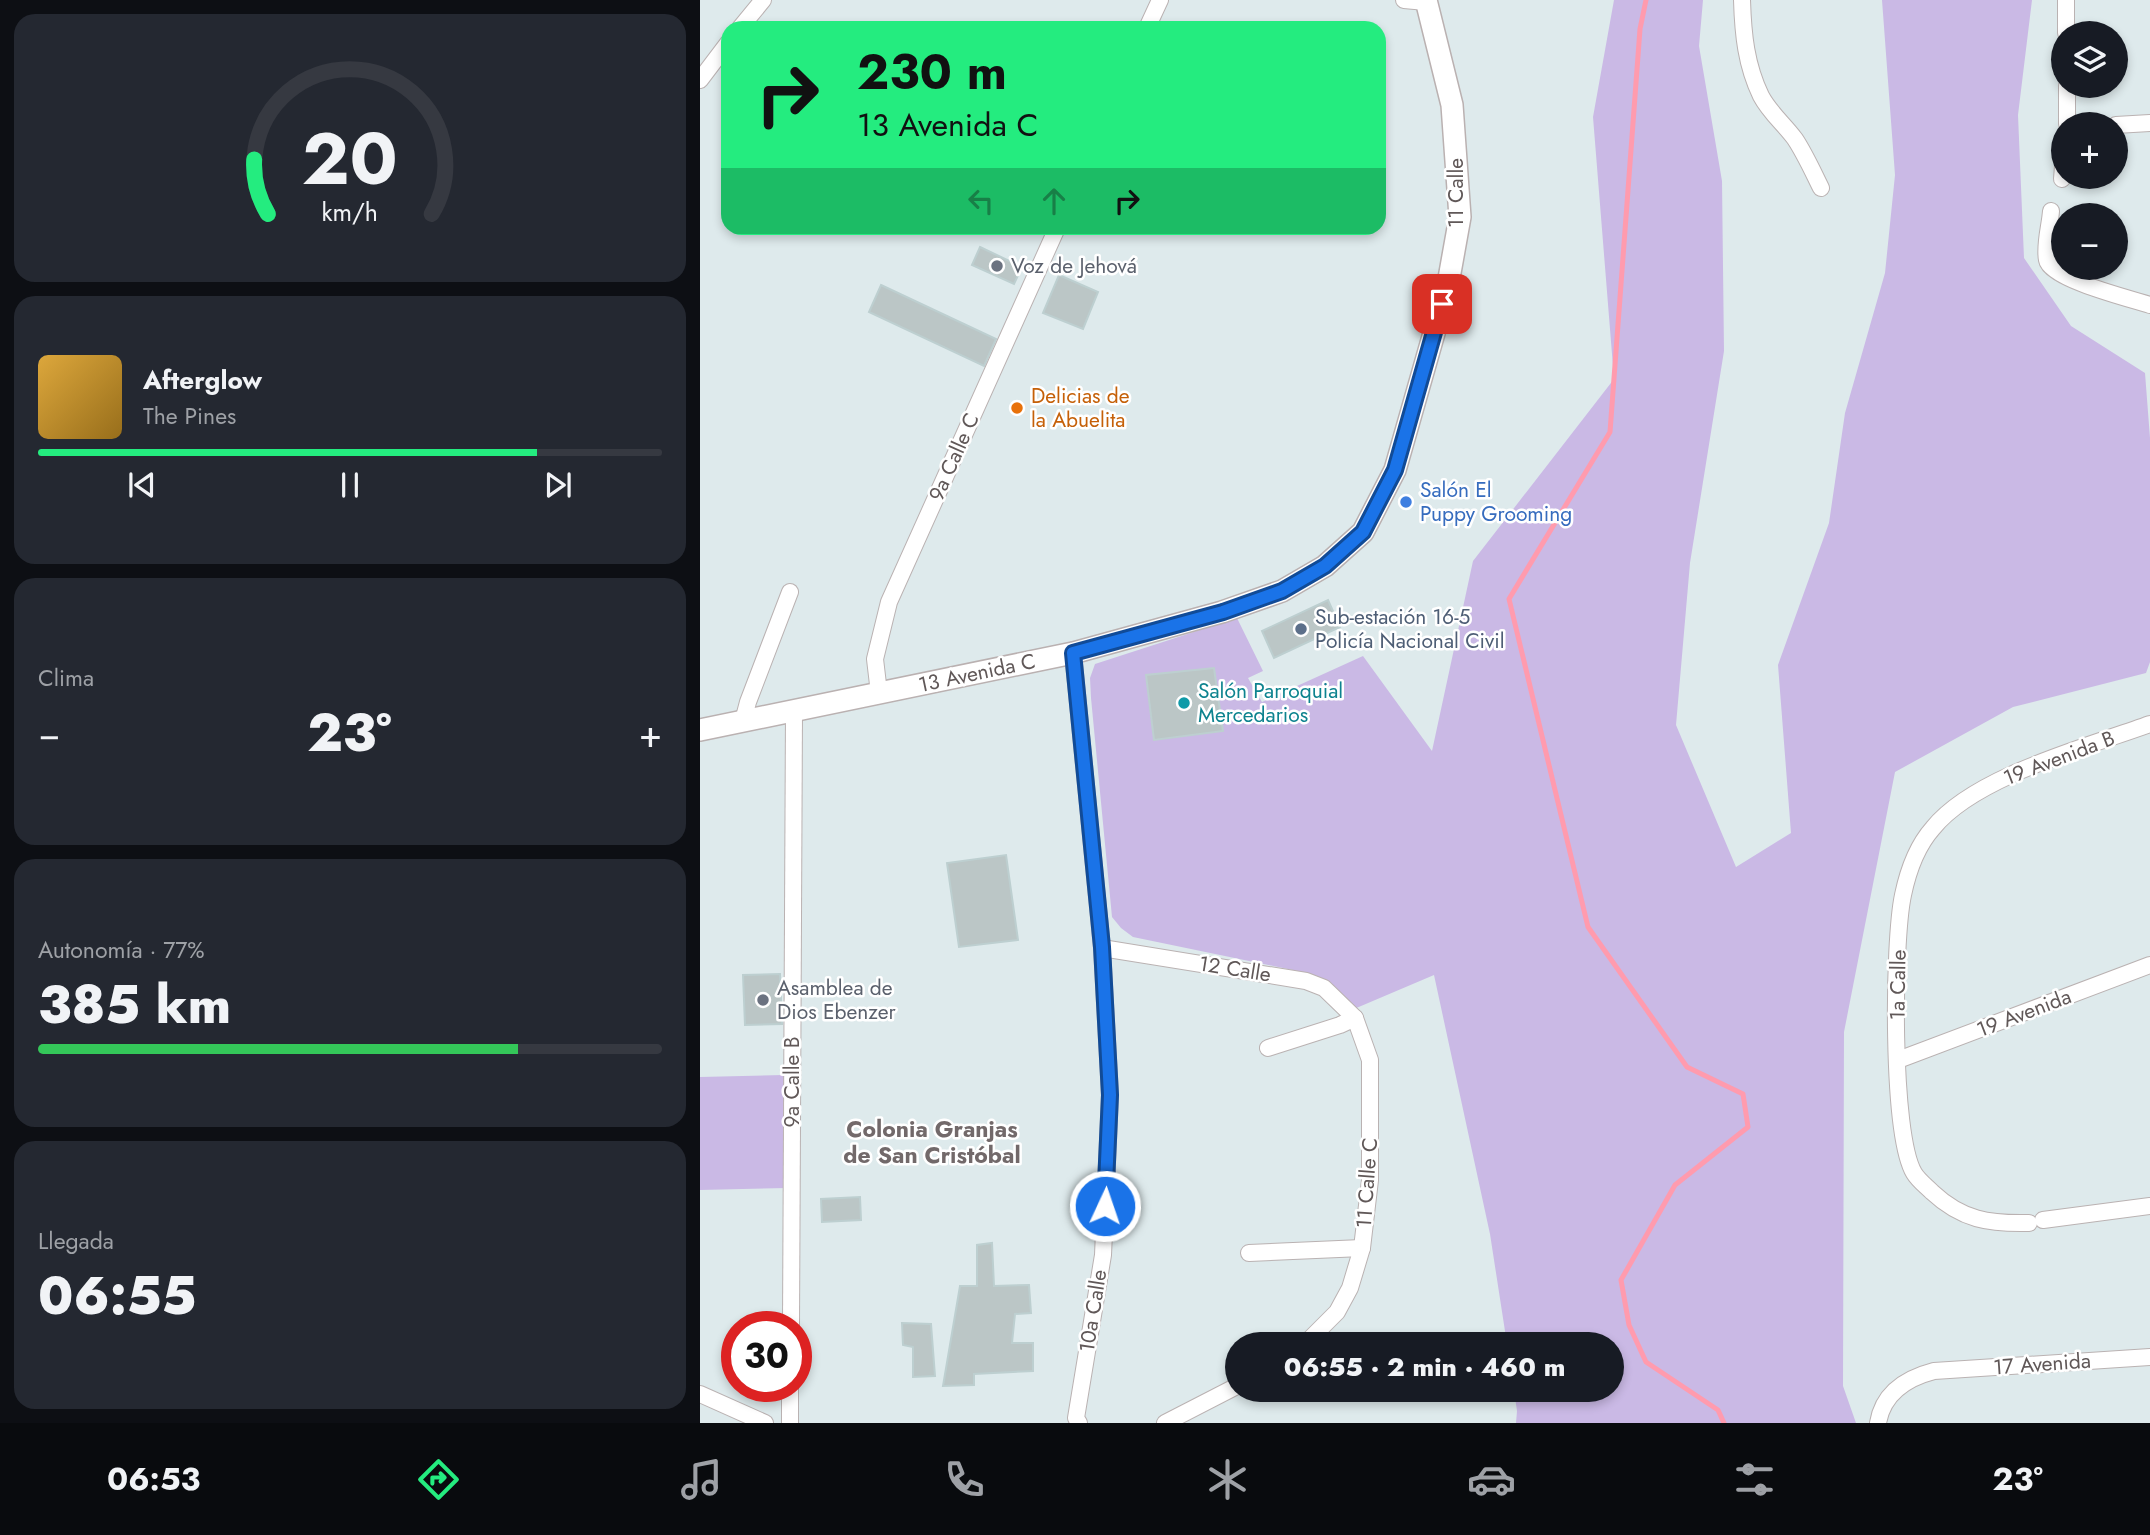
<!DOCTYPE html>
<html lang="es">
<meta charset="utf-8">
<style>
body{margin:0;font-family:Jost,sans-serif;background:#242831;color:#f1f3f6;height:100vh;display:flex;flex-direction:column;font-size:26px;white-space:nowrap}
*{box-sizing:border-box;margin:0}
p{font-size:23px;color:#9ea1a6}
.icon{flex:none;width:38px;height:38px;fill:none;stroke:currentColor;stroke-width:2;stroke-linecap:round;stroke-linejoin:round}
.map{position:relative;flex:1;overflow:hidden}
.side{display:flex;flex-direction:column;gap:14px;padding:14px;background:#0d0f14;width:700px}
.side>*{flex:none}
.top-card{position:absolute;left:21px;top:21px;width:665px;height:214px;border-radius:21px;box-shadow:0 4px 10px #0003;background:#24ec7f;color:#111;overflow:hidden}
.fabs{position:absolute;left:1351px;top:21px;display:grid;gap:14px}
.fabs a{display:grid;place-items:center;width:77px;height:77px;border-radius:50%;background:#171b24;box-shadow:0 4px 10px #0003;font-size:35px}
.speed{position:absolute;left:21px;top:1311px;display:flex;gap:14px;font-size:35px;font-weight:700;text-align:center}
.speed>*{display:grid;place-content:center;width:91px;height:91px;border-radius:50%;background:#171b24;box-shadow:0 4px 10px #0003;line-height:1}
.speed .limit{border:10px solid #d22;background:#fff;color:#111}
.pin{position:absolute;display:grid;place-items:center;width:60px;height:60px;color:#fff;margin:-30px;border-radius:14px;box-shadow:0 4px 10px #0006}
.me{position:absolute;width:77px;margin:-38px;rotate:3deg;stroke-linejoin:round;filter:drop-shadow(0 0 5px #0008)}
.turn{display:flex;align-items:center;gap:24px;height:147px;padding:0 21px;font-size:32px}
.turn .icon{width:91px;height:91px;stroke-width:2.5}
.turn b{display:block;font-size:49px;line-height:60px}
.lanes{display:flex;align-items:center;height:66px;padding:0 21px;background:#0003;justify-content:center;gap:35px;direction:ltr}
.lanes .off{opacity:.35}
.big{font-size:52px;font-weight:800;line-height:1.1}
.side .tile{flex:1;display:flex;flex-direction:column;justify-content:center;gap:10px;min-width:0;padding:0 24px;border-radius:21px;background:#242831}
.side .dial{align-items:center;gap:0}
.dial svg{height:182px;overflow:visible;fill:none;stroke:#363941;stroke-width:7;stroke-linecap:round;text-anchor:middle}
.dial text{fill:#f1f3f6;stroke:none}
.song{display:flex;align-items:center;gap:21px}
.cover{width:84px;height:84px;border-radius:10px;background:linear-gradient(135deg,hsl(40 70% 55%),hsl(40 70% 35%))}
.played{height:7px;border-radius:4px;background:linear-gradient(90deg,#24ec7f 80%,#363941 80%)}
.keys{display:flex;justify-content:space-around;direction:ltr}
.heat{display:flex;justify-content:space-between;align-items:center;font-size:38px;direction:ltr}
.charge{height:10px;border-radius:5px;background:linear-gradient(90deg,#34c759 77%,#363941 0)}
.trip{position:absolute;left:525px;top:1332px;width:399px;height:70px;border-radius:35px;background:#171b24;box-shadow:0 4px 10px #0003;font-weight:800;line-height:70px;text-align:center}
.menu{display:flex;height:112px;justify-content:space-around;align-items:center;background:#090b0e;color:#9ea1a6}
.menu .icon{width:49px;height:49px}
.menu .selected{color:#24ec7f}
.menu b{font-size:32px;color:#f1f3f6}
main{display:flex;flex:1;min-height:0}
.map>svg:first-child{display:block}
</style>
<main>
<section class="side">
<div class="tile dial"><svg viewBox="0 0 100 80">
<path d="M14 69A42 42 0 1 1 86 69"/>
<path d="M14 69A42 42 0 0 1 8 45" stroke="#24ec7f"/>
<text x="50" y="56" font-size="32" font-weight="700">20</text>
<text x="50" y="72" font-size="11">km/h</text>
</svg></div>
<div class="tile">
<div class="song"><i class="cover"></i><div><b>Afterglow</b><p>The Pines</p></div></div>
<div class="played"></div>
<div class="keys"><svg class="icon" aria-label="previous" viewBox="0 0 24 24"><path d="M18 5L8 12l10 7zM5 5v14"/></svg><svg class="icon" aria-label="pause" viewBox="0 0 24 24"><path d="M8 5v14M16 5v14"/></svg><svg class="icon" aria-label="next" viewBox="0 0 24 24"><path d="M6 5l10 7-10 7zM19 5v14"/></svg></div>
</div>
<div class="tile"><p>Clima</p>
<div class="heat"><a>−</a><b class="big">23°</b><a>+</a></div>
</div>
<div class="tile"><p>Autonomía · 77%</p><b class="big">385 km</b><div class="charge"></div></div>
<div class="tile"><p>Llegada</p><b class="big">06:55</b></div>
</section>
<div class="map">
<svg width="1450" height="1423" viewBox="0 0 1450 1423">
<rect width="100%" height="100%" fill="#deeaec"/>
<!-- green -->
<g fill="#cab9e5">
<polygon points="914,0 1003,0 999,46 1022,181 1024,351 990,563 976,725 1036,867 1091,833 1078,665 1129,523 1145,413 1185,273 1195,175 1182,0 1332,0 1318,115 1324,258 1371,326 1445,373 1450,438 1450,662 1446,673 1313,707 1195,772 1144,1032 1143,1386 1156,1423 816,1423 817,1411 814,1390 912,1390 912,1344 807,1344 790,1234 734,975 654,1009 625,982 607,973 433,937 421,928 412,917 391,698 390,678 395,664 537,618 563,671 548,678 562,702 663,656 732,751 773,561 914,379 893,117"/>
<polygon points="84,1075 87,1188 0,1190 0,1077"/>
</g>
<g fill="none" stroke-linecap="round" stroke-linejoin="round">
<!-- stream -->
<polyline stroke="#ff9bae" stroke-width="5" points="946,0 940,29 910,432 809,599 888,927 987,1067 1043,1094 1048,1127 975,1185 921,1280 929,1325 946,1362 1018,1410 1024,1423"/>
</g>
<!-- building -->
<g fill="#bbc6c6" stroke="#bdcfd0" stroke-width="2">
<polygon points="280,247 322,267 314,284 272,265"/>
<polygon points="359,275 398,292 383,329 343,313"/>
<polygon points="181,285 296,339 284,366 169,312"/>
<polygon points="628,600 640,627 574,658 562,631"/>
<polygon points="514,668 523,731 454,740 446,675"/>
<polygon points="306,855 318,940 259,947 247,863"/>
<polygon points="80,974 82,1024 45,1025 43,975"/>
<polygon points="160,1197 161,1220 122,1222 121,1199"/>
<polygon points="292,1243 294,1286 329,1285 331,1313 315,1314 312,1343 333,1343 333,1371 274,1374 274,1385 243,1386 260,1286 277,1286 277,1245"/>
<polygon points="202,1323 231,1324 235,1376 213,1377 213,1347 203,1345"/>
</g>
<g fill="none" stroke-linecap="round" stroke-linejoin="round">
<!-- street casing -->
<g stroke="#bab2b2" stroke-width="18">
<g id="street">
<polyline points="704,0 726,2"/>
<path d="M1042 0C1043 34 1046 65 1061 96 1070 113 1084 124 1095 139 1105 154 1113 172 1121 188"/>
<polyline points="1366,0 1366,33"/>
<polyline points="40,28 63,0"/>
<polyline points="447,28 460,0"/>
<polyline points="0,80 28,43"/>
<polyline points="1367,86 1367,124"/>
<polyline points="1416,125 1450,123"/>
<polyline points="1362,179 1363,166"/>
<path d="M1351 211C1350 226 1344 245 1347 260 1350 279 1431 299 1450 305"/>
<polyline points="373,653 402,948 410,1095 403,1255 376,1418 379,1423"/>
<polyline points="179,693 175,659 189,602 357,228"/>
<polyline points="43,721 48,702 90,592"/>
<polyline points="402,948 606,981 624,988 655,1018 670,1060 670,1180 662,1248 650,1288 637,1312 605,1344"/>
<polyline points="568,1048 640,1025 655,1018"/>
<polyline points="1198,1060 1450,965"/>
<polyline points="1343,1220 1450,1206"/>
<path d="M1329 1223C1289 1224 1262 1220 1232 1192 1226 1186 1218 1180 1214 1173 1191 1134 1193 942 1203 895 1208 871 1217 846 1233 828 1275 776 1387 747 1450 724"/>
<polyline points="549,1253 662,1248"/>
<polyline points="91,1326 94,712"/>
<polyline points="0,1394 65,1423"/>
<polyline points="90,1423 90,1386"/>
<polyline points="465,1423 537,1386"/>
<path d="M1178 1423C1183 1393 1207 1378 1234 1371L1450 1357"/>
</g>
</g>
<!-- secondary casing -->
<g stroke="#bab1b1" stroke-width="24">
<polyline id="secondary" points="0,730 373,653 522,612 582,591 625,566 663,532 695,470 748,284 760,217 752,105 726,0"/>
</g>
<!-- street -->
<use href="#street" stroke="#fff" stroke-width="16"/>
<!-- secondary -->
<use href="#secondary" stroke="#fff" stroke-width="21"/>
</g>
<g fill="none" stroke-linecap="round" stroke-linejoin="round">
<!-- route casing -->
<g stroke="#114b97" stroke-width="18">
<polyline id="route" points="405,1206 410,1095 402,947 373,653 523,612 582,591 625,566 663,532 695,470 742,304"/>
</g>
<!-- route -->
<use href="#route" stroke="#1a73e8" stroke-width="12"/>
</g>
<!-- markers -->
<g fill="#6b7280" stroke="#fff" stroke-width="2.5">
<circle cx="297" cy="266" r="7"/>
<circle cx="63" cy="1000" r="7"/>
</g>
<circle fill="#e8710a" stroke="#fff" stroke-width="2.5" cx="317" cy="408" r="7"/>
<circle fill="#3f7fe0" stroke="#fff" stroke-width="2.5" cx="706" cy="502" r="7"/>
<circle fill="#5c6f8a" stroke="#fff" stroke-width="2.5" cx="601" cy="629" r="7"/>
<circle fill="#0f9aa8" stroke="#fff" stroke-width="2.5" cx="484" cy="703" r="7"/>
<g text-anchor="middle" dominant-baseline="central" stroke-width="5" stroke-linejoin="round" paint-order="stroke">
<!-- street labels -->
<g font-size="21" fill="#605858" stroke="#fff">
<text transform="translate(756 193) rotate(-90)">11 Calle</text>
<text transform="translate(254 457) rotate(-66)">9a Calle C</text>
<text transform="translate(277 673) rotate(-12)">13 Avenida C</text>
<text transform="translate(1359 758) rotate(-21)">19 Avenida B</text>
<text transform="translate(535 969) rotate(9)">12 Calle</text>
<text transform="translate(1198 985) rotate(-89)">1a Calle</text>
<text transform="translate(1324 1013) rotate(-21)">19 Avenida</text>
<text transform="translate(92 1082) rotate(-90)">9a Calle B</text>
<text transform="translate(667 1183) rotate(-86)">11 Calle C</text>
<text transform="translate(393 1311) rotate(-81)">10a Calle</text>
<text transform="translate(1342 1364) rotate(-4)">17 Avenida</text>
</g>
<!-- worship labels -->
<g font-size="21" fill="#5b616d" stroke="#fff" text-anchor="start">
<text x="311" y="266">Voz de Jehová</text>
<text x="77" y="988">Asamblea de<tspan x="77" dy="24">Dios Ebenzer</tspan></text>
</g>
<!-- food labels -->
<g font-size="21" fill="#c56008" stroke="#fff" text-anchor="start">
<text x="331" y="396">Delicias de<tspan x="331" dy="24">la Abuelita</tspan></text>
</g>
<!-- shop labels -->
<g font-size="21" fill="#366cbe" stroke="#fff" text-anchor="start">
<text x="720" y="490">Salón El<tspan x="720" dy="24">Puppy Grooming</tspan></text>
</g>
<!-- service labels -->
<g font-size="21" fill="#4e5e75" stroke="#fff" text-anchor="start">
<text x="615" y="617">Sub-estación 16-5<tspan x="615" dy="24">Policía Nacional Civil</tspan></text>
</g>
<!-- culture labels -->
<g font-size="21" fill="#0d838f" stroke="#fff" text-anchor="start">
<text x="498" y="691">Salón Parroquial<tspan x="498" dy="24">Mercedarios</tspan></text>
</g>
<!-- neighbourhood labels -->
<g font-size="23" font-weight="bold" fill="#72696a" stroke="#fff">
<text x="232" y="1129">Colonia Granjas<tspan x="232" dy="26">de San Cristóbal</tspan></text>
</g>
</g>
</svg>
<div class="fabs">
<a><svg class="icon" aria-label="layers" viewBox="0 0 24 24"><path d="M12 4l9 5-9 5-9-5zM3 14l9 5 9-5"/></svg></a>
<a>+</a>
<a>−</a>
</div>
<div class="speed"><div class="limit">30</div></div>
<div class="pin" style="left:742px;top:304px;background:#d93025"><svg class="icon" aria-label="arrive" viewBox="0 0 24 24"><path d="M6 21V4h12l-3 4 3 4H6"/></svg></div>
<svg class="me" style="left:405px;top:1206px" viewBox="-20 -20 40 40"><circle r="17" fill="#1a73e8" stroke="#fff" stroke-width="3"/><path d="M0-11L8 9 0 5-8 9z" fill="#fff"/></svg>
<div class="trip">06:55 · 2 min · 460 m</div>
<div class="top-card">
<div class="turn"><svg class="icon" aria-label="right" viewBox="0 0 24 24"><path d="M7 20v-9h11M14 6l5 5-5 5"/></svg><div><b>230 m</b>13 Avenida C</div></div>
<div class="lanes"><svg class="icon off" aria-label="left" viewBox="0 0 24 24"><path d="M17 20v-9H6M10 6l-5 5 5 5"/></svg><svg class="icon off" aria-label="ahead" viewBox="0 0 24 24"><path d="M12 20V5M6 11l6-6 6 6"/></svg><svg class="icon" aria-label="right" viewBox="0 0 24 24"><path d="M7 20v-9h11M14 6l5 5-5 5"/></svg></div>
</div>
</div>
</main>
<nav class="menu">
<b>06:53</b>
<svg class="icon selected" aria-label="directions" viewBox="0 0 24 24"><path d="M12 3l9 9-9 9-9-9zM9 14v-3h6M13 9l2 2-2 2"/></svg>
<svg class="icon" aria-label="music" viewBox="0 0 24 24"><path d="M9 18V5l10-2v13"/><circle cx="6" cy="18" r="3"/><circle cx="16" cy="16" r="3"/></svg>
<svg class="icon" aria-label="phone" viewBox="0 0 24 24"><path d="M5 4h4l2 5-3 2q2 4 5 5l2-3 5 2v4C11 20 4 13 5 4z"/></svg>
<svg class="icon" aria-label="climate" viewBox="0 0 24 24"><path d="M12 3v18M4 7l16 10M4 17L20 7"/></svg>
<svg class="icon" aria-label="car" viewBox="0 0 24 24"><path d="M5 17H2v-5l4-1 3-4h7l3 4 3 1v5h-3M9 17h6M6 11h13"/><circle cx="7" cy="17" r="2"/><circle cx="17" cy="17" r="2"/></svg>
<svg class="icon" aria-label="filters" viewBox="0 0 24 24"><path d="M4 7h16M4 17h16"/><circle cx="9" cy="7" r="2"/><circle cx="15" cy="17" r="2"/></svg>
<b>23°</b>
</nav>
